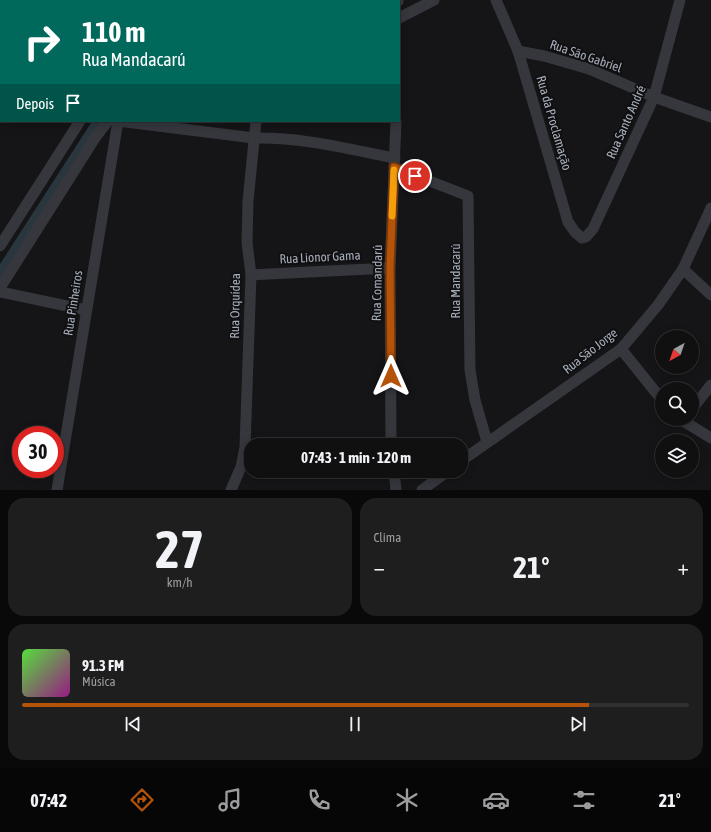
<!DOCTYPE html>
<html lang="pt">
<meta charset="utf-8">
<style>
body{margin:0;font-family:"Asap Condensed",sans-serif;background:#1e1e1f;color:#f1f3f6;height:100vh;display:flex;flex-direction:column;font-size:15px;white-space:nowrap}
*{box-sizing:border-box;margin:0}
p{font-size:13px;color:#9c9d9f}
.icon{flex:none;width:22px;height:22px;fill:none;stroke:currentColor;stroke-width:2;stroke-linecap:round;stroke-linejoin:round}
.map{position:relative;height:490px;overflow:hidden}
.panel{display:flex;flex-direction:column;gap:8px;padding:8px;background:#090909;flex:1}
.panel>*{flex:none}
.top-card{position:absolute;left:0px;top:0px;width:400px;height:122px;box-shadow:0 2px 10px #0003,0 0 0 1px #303031;background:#00695c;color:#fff;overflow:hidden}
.needle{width:26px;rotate:220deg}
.tools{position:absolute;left:655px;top:330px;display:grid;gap:8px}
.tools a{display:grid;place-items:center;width:44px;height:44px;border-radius:50%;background:#101011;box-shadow:0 2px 10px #0003,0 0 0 1px #303031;font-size:20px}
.speed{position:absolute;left:12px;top:426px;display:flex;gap:8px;font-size:20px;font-weight:700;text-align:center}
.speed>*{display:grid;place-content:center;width:52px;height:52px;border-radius:50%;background:#101011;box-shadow:0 2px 10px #0003,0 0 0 1px #303031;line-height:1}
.speed .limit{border:6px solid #d22;background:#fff;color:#111}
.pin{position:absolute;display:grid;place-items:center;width:34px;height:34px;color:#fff;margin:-17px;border:2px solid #fff;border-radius:50%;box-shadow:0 1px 4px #0007}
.me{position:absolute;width:44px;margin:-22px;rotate:0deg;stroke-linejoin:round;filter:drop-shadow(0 0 3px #0008)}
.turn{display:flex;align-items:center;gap:14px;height:84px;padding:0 16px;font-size:18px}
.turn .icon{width:52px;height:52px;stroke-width:2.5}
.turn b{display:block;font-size:28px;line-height:34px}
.then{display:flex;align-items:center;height:38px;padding:0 16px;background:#0003;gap:8px;font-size:15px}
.big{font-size:30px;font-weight:700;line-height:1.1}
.panel .card{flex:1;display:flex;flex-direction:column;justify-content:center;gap:6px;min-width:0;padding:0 14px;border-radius:16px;background:#1e1e1f}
.panel .dial{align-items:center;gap:0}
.dial b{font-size:52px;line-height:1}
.song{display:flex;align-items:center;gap:12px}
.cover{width:48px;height:48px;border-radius:6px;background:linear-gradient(135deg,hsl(110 70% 55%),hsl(310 70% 35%))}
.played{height:4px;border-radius:2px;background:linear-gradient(90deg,#b45309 85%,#303031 85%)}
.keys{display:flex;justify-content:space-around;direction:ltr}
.heat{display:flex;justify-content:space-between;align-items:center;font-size:22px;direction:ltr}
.panel .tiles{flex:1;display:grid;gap:8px;grid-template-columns:1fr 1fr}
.card:last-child{grid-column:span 2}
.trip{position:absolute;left:244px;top:438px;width:224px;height:40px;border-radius:16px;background:#101011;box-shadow:0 2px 10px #0003,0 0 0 1px #303031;font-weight:700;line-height:40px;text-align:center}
.menu{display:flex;height:64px;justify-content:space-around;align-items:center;background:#060607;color:#9c9d9f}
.menu .icon{width:28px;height:28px}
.menu .current{color:#b45309}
.menu b{font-size:18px;color:#f1f3f6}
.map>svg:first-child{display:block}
</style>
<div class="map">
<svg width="711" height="490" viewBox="0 0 711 490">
<rect width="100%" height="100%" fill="#151517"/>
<!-- green -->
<polygon fill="#1b231b" points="97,121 102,121 0,280 0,272"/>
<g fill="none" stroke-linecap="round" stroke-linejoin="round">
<!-- canal -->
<g stroke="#2a363d" stroke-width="13">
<polyline points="126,1 126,0"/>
<polyline points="0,276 100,121"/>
</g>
<!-- minor -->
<g stroke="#36373d" stroke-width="11">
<polyline points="36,0 40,1"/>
<polyline points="398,0 398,1"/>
<polyline points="496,0 518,51 568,222 575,232 582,238 586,237 593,229 654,97 680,0"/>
<polyline points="117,1 117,0"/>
<polyline points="135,1 135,0"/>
<polyline points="272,1 272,0"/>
<polyline points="399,18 434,0"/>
<polyline points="518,51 544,56 589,69 654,97 711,117"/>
<path d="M118 121 254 138C302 137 348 149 395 158"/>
<polyline points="394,167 468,196 470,370 475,400 487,442"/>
<polyline points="0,246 80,121"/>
<polyline points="683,269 711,295"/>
<polyline points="251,275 390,268"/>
<polyline points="0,288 95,138 108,121"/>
<polyline points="0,292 86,310"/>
<polyline points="621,349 662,400"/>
<polyline points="692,409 711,385"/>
<polyline points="680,419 711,438"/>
<polyline points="391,445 390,268 396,121"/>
<polyline points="461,461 621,349 658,305 683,269 711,208"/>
<polyline points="394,471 396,490"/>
<polyline points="57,490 118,121"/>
<polyline points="231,490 241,467 245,447 251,275 247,242 248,201 256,121"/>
<polyline points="422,490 448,471"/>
</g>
</g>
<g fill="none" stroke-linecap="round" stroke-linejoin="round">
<!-- route casing -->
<g stroke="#753606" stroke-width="10">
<polyline id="route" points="391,376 390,268 394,167 415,176"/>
</g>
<!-- route -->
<use href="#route" stroke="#b45309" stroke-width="7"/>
<!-- slow -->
<polyline stroke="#f59e0b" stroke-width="7" points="392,216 394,170"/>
</g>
<g text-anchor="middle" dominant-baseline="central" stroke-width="4" stroke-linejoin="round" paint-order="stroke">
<!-- street labels -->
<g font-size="13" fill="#a6adb9" stroke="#101012">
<text transform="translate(586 56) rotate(19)">Rua São Gabriel</text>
<text transform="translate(626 122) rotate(-66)">Rua Santo André</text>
<text transform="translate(554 123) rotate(74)">Rua da Proclamação</text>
<text transform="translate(320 257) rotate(-3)">Rua Lionor Gama</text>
<text transform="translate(455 281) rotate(-90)">Rua Mandacarú</text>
<text transform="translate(377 283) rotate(-89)">Rua Comandarú</text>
<text transform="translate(73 303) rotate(-81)">Rua Pinheiros</text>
<text transform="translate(235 306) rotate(-89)">Rua Orquídea</text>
<text transform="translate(590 351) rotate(-38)">Rua São Jorge</text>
</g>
</g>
</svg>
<div class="tools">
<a><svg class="needle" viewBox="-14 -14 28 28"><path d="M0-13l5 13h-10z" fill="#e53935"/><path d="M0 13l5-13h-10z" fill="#9c9d9f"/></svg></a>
<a><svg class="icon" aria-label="search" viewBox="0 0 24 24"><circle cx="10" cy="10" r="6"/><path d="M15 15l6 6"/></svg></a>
<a><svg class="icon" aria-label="layers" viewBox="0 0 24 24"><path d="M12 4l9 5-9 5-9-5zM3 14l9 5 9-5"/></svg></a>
</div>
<div class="speed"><div class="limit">30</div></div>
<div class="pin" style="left:415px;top:176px;background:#d93025"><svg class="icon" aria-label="arrive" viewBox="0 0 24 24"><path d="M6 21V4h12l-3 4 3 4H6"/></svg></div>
<svg class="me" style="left:391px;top:376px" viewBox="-20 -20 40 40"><path d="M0-17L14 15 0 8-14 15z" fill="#b45309" stroke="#fff" stroke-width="4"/></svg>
<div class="trip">07:43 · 1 min · 120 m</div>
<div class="top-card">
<div class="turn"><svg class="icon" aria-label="right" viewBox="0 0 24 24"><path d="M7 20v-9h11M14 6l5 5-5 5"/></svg><div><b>110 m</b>Rua Mandacarú</div></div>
<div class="then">Depois<svg class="icon" aria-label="arrive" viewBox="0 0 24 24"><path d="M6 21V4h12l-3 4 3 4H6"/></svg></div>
</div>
</div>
<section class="panel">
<div class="tiles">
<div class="card dial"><b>27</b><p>km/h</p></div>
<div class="card"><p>Clima</p>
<div class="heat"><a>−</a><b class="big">21°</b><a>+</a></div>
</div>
<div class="card">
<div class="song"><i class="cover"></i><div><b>91.3 FM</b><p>Música</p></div></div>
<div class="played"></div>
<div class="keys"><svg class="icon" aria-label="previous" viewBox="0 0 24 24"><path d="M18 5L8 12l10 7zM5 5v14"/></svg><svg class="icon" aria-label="pause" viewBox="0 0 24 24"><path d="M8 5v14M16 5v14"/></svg><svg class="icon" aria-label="next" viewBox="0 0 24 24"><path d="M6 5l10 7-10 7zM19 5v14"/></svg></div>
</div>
</div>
</section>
<nav class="menu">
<b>07:42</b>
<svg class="icon current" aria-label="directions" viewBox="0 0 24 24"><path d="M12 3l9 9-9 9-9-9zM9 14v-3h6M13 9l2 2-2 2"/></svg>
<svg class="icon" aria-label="music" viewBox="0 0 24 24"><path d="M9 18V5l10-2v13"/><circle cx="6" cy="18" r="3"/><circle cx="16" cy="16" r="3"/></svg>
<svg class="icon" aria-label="phone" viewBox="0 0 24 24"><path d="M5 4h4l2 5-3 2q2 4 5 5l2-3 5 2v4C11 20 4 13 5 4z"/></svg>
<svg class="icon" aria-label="climate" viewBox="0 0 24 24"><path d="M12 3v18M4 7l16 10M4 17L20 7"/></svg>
<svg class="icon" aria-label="car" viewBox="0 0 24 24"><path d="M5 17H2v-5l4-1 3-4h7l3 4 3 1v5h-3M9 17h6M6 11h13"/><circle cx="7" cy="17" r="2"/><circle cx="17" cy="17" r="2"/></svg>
<svg class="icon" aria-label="filters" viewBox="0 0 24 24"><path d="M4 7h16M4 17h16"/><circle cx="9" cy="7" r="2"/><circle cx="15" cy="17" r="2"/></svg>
<b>21°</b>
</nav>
